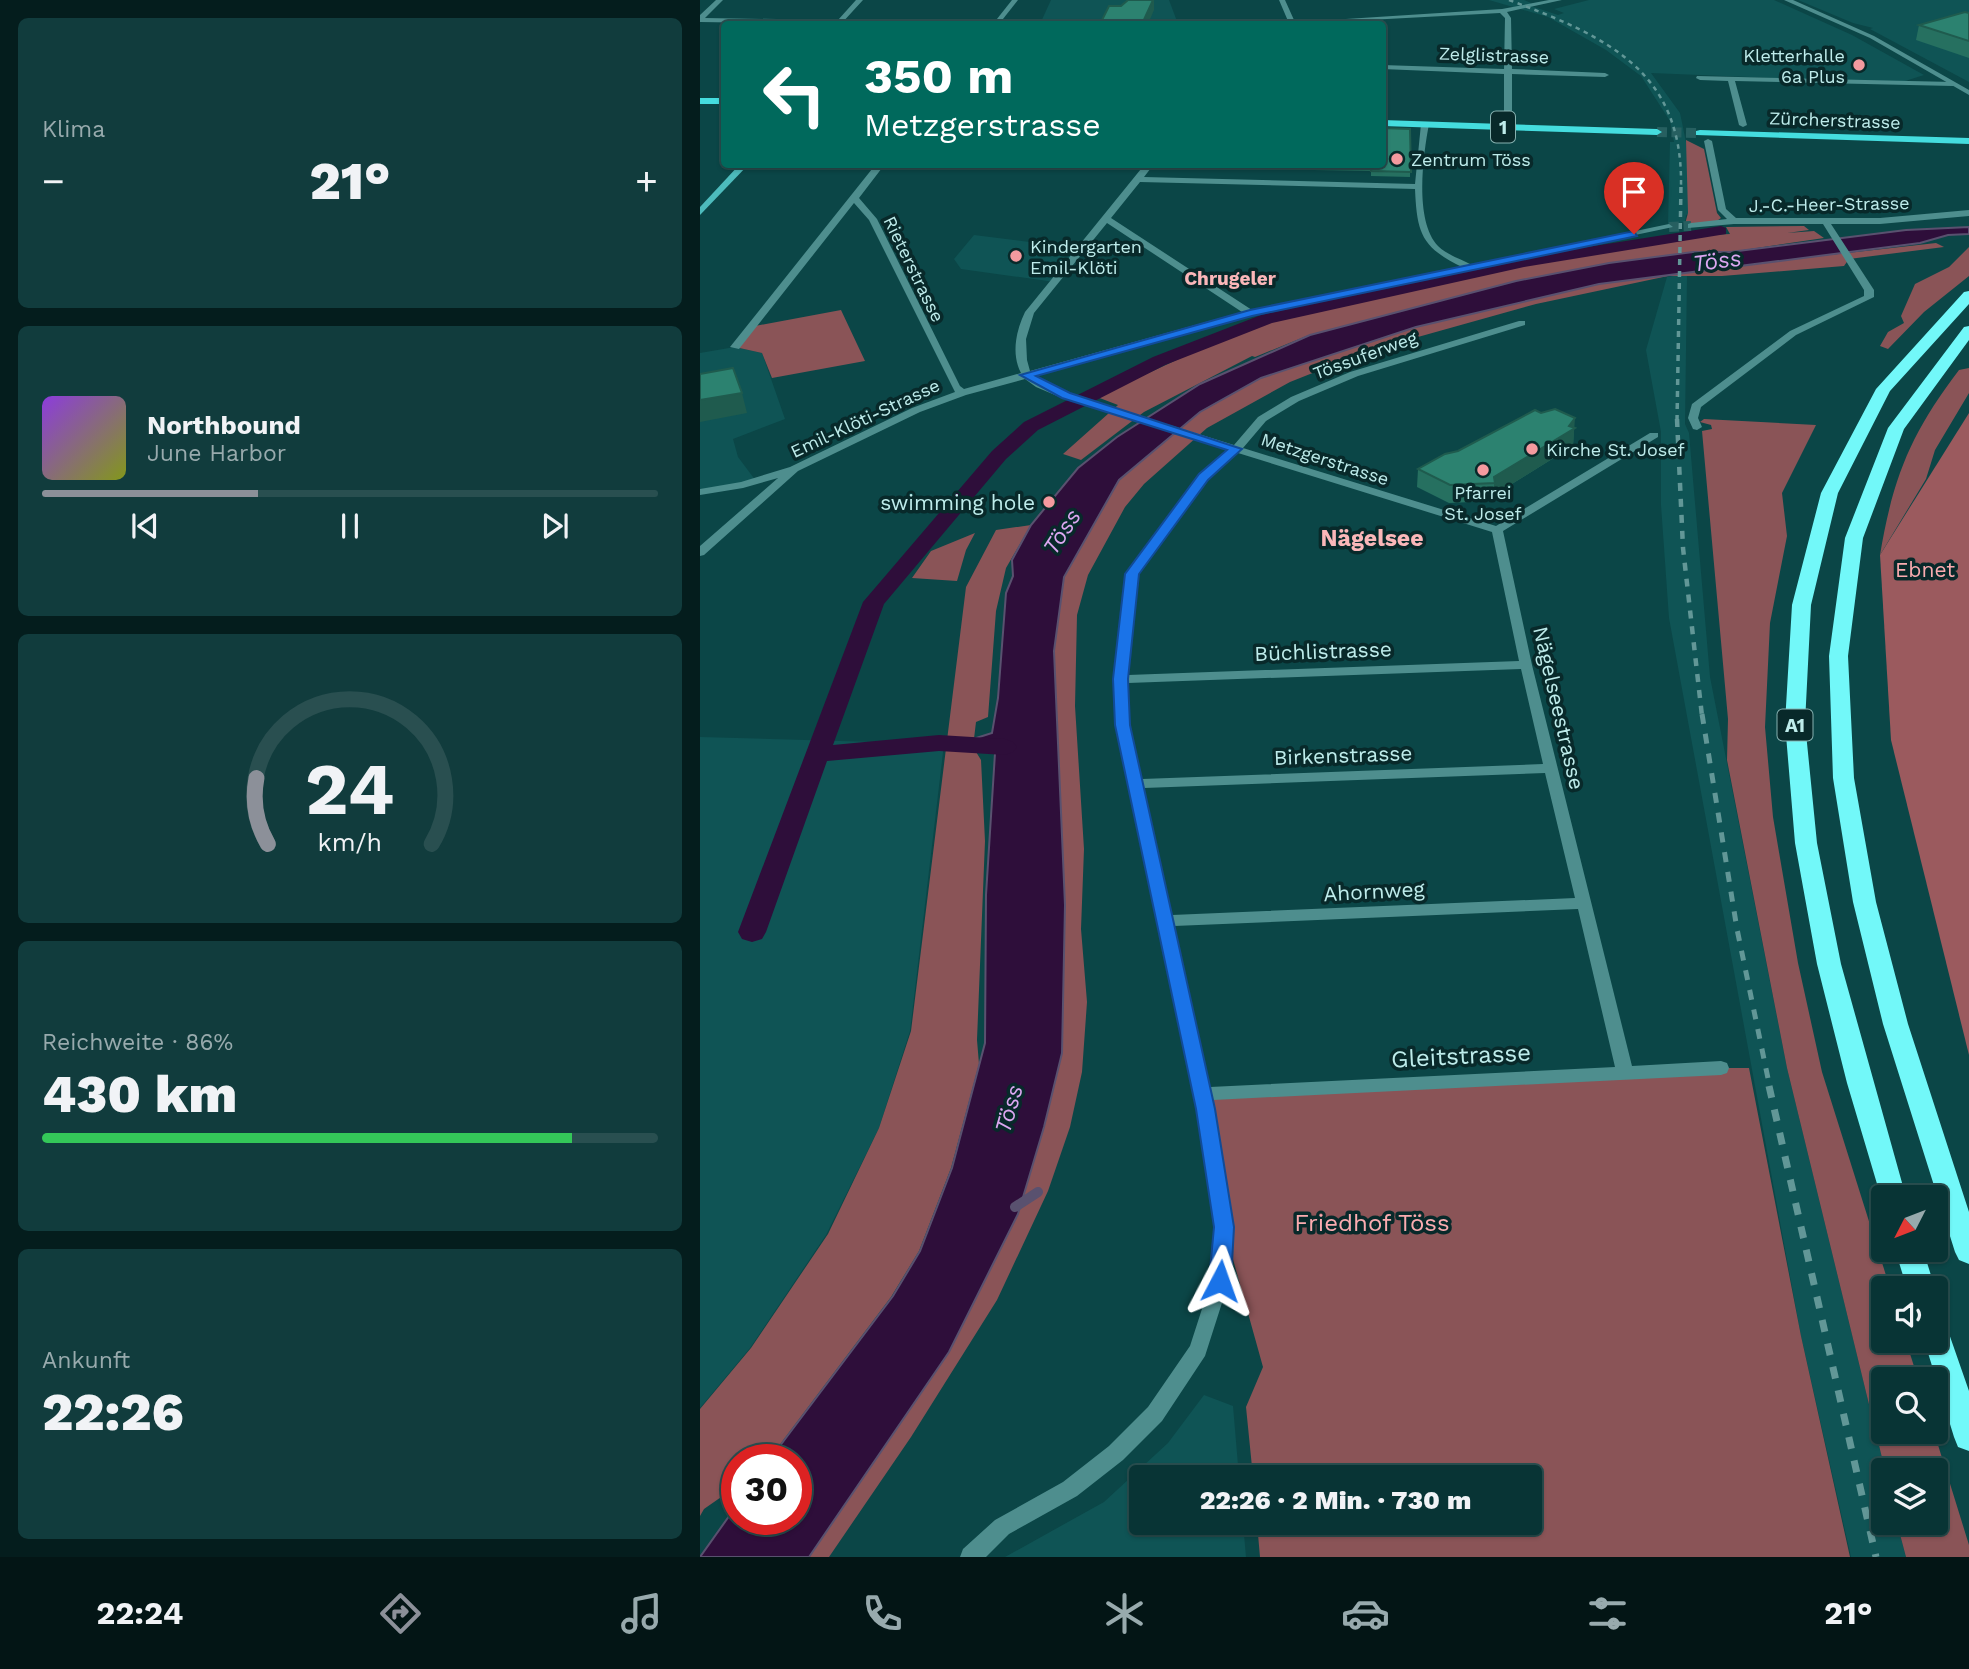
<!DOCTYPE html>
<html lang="de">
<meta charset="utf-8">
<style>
body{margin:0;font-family:"Work Sans",sans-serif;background:#113c3d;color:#f1f3f6;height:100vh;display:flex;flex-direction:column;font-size:26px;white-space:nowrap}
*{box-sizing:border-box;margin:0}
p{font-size:23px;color:#98aaad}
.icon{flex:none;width:38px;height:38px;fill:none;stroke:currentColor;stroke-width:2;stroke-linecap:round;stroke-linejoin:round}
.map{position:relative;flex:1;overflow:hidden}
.sheet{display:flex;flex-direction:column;gap:18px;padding:18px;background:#041d1d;width:700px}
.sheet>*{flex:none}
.hud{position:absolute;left:21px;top:21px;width:665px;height:147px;border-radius:7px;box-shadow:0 2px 5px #0004,0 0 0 2px #294f50;background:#00695c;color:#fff;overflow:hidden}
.needle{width:46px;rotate:228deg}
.fabs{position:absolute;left:1171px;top:1185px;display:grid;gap:14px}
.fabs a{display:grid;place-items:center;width:77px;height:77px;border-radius:7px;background:#083435;box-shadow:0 2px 5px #0004,0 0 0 2px #294f50;font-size:35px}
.speed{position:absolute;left:21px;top:1444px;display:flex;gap:14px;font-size:35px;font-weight:700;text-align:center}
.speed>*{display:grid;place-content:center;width:91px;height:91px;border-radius:50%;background:#083435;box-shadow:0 2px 5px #0004,0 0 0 2px #294f50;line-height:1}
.speed .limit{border:10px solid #d22;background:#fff;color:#111}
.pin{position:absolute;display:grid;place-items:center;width:60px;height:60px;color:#fff;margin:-72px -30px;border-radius:50% 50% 50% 0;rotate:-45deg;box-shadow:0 0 7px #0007}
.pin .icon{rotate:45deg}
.me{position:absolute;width:77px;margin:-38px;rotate:4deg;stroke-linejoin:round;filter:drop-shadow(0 0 5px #0008)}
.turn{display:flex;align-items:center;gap:24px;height:147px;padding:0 28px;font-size:32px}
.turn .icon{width:91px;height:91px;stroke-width:2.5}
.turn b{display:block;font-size:49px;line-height:60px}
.big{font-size:52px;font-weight:800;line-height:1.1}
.sheet .tile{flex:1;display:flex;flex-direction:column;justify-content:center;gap:10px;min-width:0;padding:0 24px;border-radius:10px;background:#113c3d}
.sheet .dial{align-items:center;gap:0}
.dial svg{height:182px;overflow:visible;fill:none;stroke:#294f50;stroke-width:7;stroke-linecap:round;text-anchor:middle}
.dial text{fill:#f1f3f6;stroke:none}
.song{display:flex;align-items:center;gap:21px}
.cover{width:84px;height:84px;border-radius:10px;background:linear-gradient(135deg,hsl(270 70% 55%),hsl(70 70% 35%))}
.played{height:7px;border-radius:4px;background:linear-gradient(90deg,#8c9099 35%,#294f50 35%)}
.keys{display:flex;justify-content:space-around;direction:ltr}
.heat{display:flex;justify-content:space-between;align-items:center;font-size:38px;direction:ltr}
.charge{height:10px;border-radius:5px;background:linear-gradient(90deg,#34c759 86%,#294f50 0)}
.trip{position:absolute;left:429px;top:1465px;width:413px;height:70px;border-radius:7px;background:#083435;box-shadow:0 2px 5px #0004,0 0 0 2px #294f50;font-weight:800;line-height:70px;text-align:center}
.tab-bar{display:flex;height:112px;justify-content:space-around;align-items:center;background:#031515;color:#98aaad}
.tab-bar .icon{width:49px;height:49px}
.tab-bar .selected{color:#8c9099}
.tab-bar b{font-size:32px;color:#f1f3f6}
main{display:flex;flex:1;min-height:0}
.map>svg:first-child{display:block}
</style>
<main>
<section class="sheet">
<div class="tile"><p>Klima</p>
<div class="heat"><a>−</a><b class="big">21°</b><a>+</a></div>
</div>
<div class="tile">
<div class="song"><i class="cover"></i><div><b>Northbound</b><p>June Harbor</p></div></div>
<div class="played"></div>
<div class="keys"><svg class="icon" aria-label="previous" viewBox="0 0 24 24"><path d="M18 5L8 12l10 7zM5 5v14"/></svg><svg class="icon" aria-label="pause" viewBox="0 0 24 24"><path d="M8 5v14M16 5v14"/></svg><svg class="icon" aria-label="next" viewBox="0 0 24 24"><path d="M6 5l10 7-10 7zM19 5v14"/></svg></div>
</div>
<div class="tile dial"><svg viewBox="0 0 100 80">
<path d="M14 69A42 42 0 1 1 86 69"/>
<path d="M14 69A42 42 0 0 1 9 40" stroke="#8c9099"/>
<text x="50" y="56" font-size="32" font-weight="700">24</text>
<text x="50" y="72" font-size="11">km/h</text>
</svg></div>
<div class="tile"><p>Reichweite · 86%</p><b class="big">430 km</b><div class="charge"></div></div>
<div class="tile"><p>Ankunft</p><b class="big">22:26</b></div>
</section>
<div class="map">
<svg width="1269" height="1557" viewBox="0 0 1269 1557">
<rect width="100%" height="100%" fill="#0b4647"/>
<!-- built -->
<g fill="#0f5455">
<polygon points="351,0 469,0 478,24 340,24"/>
<polygon points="789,0 824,0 831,3 828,5 858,15 864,13 854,9 889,0 1074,0 1152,35 1224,75 1199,83 951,73 980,113 988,152 1005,153 997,211 986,215 985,222 968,225 970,142 974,142 970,121 941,76 906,50 848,17"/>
<polygon points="1098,0 1269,0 1269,82 1170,29 1173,28 1153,23"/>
<polygon points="274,235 384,249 355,282 261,269 254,259"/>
<polygon points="983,274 987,275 985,424 989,433 1010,677 1087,1068 1185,1470 1183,1522 1197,1523 1206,1557 1151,1557 1101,1336 969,618 961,505 961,432 946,350 967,277"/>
<polygon points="35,347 62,353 85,419 33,439 38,457 56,481 0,492 0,353"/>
<polygon points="0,737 244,744 210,1031 179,1128 126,1235 50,1348 0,1408"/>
<polygon points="504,1395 533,1406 539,1477 441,1477 441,1522 543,1523 546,1557 305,1557 404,1502 468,1443"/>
</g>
<!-- green -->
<g fill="#8a5457">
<polygon points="986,140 1004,149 1017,213 1021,218 1014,223 985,224 988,213"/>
<polygon points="1104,226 1109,230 1087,233 1114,231 1124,238 1030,252 992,252 909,263 816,281 609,335 555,357 552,356 444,412 381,460 363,454 418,405 397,397 539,331 588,318 827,263 974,237 1030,234 1026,227"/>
<polygon points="1236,243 1244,247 1149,259 1144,266 1022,276 968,276 836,304 668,351 590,382 507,428 444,484 425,507 388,575 377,615 375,706 384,849 381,929 387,1002 382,1072 370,1127 348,1191 297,1300 211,1437 129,1557 109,1557 249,1352 318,1214 344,1127 362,1053 365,905 354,651 364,577 419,480 500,412 561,378 716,327 899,284 970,273"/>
<polygon points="1269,247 1269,276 1224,312 1188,349 1180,346 1188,332 1204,323 1201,316 1215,284 1249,267"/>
<polygon points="141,310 165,361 72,378 62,353 35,347 55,326"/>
<path d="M1269 368V393L1235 450 1226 479 1180 555C1193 477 1211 433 1259 370Z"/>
<polygon points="1004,419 1116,425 1082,493 1087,536 1070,623 1065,727 1073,817 1098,963 1122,1072 1190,1288 1183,1288 1183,1340 1206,1341 1218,1379 1183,1379 1183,1432 1234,1432 1269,1545 1269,1557 1206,1557 1197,1523 1236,1522 1236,1470 1185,1470 1087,1068 1027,760 1028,719 1002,431 1012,429 1011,425 1000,422"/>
<polygon points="331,525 306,568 296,611 288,717 276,722 273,747 281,760 285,841 277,1040 279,1064 251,1168 219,1251 191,1297 69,1459 37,1460 37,1486 4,1509 0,1516 0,1409 51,1348 128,1234 179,1128 211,1031 266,587 296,530"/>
<polygon points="275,533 266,550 257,581 212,578 231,551"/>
<polygon points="1021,1068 1049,1068 1101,1336 1150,1557 560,1557 557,1523 830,1522 830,1477 553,1477 546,1407 563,1367 524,1227 503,1094"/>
</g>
<!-- forest -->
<polygon fill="#9b5a5e" points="1269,413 1269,1055 1191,740 1180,555"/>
<!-- water -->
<polygon fill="#2e0e3a" stroke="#59516f" stroke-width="2" points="1269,227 1269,234 1248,235 1220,243 899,284 716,327 561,378 500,412 419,480 364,577 354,651 365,905 362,1053 344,1127 318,1214 249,1352 109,1557 0,1557 37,1505 37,1519 96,1519 96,1460 70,1459 193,1296 220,1251 252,1168 285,1043 286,895 295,753 273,747 273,739 292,733 298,698 306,593 313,576 312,560 331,525 378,468 417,437 500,384 610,335 816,281 909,263 993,252 1030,252 1206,230"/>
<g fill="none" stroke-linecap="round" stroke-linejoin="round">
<!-- stream -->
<polyline stroke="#59516f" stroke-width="10" points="315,1207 338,1192"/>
<!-- canal -->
<polygon fill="#2e0e3a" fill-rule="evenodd" points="1021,226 1026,228 1026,234 824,267 572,323 465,365 338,430 306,459 184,604 133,745 239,735 305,739 313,742 317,747 313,752 305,755 239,751 127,761 66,932 62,939 52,942 42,939 38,932 163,602 292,451 324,422 453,357 561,315 824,257"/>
<!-- minor-tunnel -->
<polyline stroke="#265f60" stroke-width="10" stroke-dasharray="10 4.5" stroke-linecap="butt" points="969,227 991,226"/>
<!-- primary-tunnel -->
<polyline stroke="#265f60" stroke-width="10" stroke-dasharray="10 4.5" stroke-linecap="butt" points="957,132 1000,133"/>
<!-- minor -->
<g fill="#4e8e8e" fill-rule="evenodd">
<polygon points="16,0 23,0 5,18 138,20 156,0 163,0 141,24 0,22 0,15"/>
<polygon points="312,0 318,0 299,24 293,24"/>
<polygon points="579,0 585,0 594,20 599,22 802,9 849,0 862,0 807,12 811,18 812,69 905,73 909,75 905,77 812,74 812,118 808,120 804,118 804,74 682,69 682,65 804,69 805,18 800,13 593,24 588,21"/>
<polygon points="997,76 1253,82 1257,84 1253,86 1035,81 1047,125 1043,127 1039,125 1028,81 1000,80 996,78"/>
<path d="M725 122 729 124C723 155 714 221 738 246 747 255 761 259 772 265L969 224 973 227 551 316 334 376 370 394 534 445 558 417 591 397 650 372 819 321H825V325L658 376 599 401 566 421 543 448 796 526 950 433H958V437L803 531 832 665 932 1066 1021 1061 1027 1063 1029 1068 1027 1073 1021 1075 513 1100 533 1227 529 1281 505 1356 462 1421 423 1460 377 1496 309 1534 286 1557H260L263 1549 295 1520 363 1482 409 1446 448 1407 490 1346 511 1281 515 1227 495 1094 416 725 414 679 426 574 500 475 528 450 362 398 336 387 325 379 266 395 220 412 98 471 4 555 0 556V546L78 478 43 488 0 495V489L41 482 90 467 212 408 255 392 169 220 154 203 39 349 30 347 176 164H185L159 198 177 219 260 386 264 389 321 373C311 354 316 331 325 312L445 164H454L444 177 715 184 721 124ZM440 182 715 189C717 233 721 247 762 267L552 310 411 218ZM407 223 542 312 330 371 327 360 326 339 334 313ZM538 453 792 532 819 661 428 675 438 574 508 479ZM821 669 843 764 442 779 430 725 428 683ZM845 773 875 898 472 915 444 788ZM878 909 915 1067 510 1087 474 926Z"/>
<polygon points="1008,139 1012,141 1026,209 1036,218 1180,218 1269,210 1269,216 1180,224 1131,224 1174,290 1174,297 1096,335 1001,407 998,418 1002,427 997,430 993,429 988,418 992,404 1090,331 1164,296 1164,290 1123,224 1034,224 988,228 988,224 991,223 1027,219 1018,210 1004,141"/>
</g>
<!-- tertiary -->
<polygon fill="#4e8e8e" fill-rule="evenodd" points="1084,0 1093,0 1174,36 1269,90 1269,95 1170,38"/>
<!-- secondary -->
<polygon fill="#4dbbbc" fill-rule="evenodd" points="40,164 49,164 0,215 0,207"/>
<!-- primary -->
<g fill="#45dddf" fill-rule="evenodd">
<rect x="0" y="98" width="24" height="6"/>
<polygon points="682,120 957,129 962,132 957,135 682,126"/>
<polygon points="1000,130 1269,138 1269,144 996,135 996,131"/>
</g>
<!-- motorway -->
<g fill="#72f8f9" fill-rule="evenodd">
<polygon points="1269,291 1269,304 1190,391 1138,493 1111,605 1105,723 1117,843 1141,964 1206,1197 1183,1197 1183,1204 1147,1083 1117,964 1095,843 1085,723 1092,605 1121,493 1176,389 1264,292"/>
<polygon points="1269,326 1269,340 1204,429 1163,538 1148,656 1154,778 1176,902 1208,1024 1269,1212 1269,1264 1259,1260 1255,1252 1183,1024 1153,902 1133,778 1129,656 1145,538 1188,428 1264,327"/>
<polygon points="1195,1250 1223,1250 1235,1288 1207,1288"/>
<polygon points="1236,1321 1246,1325 1269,1391 1269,1451 1258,1447 1254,1437 1224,1340 1236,1340"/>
</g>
<!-- rail-far4 -->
<path stroke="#629797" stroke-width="2.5" stroke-dasharray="4.5 4.5" stroke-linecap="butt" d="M809 0C905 36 983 70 981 186"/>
<!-- rail-far3 -->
<polyline stroke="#629797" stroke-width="3.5" stroke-dasharray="6 6" stroke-linecap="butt" points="977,421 981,185"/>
<!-- rail-far2 -->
<polyline stroke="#629797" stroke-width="4.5" stroke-dasharray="8 8" stroke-linecap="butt" points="977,419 983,548 1002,716"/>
<!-- rail-far1 -->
<polyline stroke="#629797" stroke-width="5" stroke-dasharray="10 10" stroke-linecap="butt" points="1002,714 1037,929 1070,1088"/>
<!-- rail -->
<polyline stroke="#629797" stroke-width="7" stroke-dasharray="12 12" stroke-linecap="butt" points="1069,1086 1176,1557"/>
</g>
<!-- wall -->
<g fill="#267060">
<polygon points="1269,13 1269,58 1216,40 1219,25"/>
<polygon points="710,129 710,177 671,176 671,171 490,168 489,164 682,164"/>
<polygon points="874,428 873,446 794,495 793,501 749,503 717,487 718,469"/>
</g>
<!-- shaded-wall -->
<g fill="#1f5b4e">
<polygon points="453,0 454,0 454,10 448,24 442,24"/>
<polygon points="42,393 47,413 0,422 0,400"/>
<polygon points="875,418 873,446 794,495 794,477 869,426"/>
</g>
<!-- building -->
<g fill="#2c8270" stroke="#1f5b4e" stroke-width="2">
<polygon points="428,0 453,0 442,24 400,24 409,6 421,6"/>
<polygon points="1265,12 1269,13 1269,41 1219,25"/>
<polygon points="682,128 710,129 711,172 671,171 672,167 551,164 682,164"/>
<polygon points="33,368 42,393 0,400 0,374"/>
<polygon points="855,409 875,418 869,426 875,428 794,477 795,483 750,485 718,469 745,454 758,451 835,410 841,413"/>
</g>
<!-- route -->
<polygon fill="#1a73e8" stroke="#114b97" stroke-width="2" points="934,231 937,236 552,316 336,376 370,393 542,449 508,480 439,574 428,679 430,725 515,1109 534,1227 531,1281 528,1287 520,1290 513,1287 509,1281 514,1227 496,1109 415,725 413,679 425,574 499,474 527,450 362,398 320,375 550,310"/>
<!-- markers -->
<g fill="#f49a9f" stroke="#08292a" stroke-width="2.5">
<circle cx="1159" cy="65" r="7"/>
<circle cx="697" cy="159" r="7"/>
<circle cx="316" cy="256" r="7"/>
<circle cx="832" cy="449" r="7"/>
<circle cx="783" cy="470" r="7"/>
<circle cx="349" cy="502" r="7"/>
</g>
<g text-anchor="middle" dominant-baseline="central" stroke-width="7" stroke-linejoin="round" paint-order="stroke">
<!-- far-street labels -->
<g font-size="18" fill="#beeceb" stroke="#08292a">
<text transform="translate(794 55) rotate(2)">Zelglistrasse</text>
<text transform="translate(1135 120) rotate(2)">Zürcherstrasse</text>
<text transform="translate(1129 204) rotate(-1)">J.-C.-Heer-Strasse</text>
<text transform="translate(214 269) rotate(64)">Rieterstrasse</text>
<text transform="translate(665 355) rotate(-20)">Tössuferweg</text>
<text transform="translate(165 418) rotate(-25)">Emil-Klöti-Strasse</text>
<text transform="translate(625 459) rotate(18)">Metzgerstrasse</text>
</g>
<!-- far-poi labels -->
<g font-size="18" fill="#beeceb" stroke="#08292a" text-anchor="start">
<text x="1145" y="55" text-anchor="end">Kletterhalle<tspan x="1145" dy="21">6a Plus</tspan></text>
<text x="711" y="159">Zentrum Töss</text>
<text x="330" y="246">Kindergarten<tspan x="330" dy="21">Emil-Klöti</tspan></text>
<text x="846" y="449">Kirche St. Josef</text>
<text x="783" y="492" text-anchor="middle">Pfarrei<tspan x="783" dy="21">St. Josef</tspan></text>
</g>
<!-- shield labels -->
<g fill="#08292a" stroke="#87b2b1" stroke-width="2">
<rect x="791" y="111.5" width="24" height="31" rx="5"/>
<rect x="1077.5" y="709.5" width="35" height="31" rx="5"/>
</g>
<g font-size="19" font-weight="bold" fill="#beeceb">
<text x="803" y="127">1</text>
<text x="1095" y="725">A1</text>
</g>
<!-- far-neighbourhood labels -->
<g font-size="19" font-weight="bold" fill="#fbb7b9" stroke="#08292a">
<text x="530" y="278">Chrugeler</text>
</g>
<!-- poi labels -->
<g font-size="21" fill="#beeceb" stroke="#08292a" text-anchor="end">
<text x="335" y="502">swimming hole</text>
</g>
<!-- park labels -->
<g font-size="21" fill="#fbacb0" stroke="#08292a">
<text x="1225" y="569">Ebnet</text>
</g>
<!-- street labels -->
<g font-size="21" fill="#beeceb" stroke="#08292a">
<text transform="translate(623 651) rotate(-2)">Büchlistrasse</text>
<text transform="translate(859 708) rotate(77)">Nägelseestrasse</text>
<text transform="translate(643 755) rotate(-2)">Birkenstrasse</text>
<text transform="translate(674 891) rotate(-3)">Ahornweg</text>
</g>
<!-- water labels -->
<g font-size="23" font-style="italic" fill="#dca7f1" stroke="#08292a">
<text transform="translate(1017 261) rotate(-7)">Töss</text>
<text transform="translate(362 532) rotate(-57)">Töss</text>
<text transform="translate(309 1109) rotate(-74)">Töss</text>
</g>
<!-- neighbourhood labels -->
<g font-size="23" font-weight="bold" fill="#fbb7b9" stroke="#08292a">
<text x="672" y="538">Nägelsee</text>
</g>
<!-- near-street labels -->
<g font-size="24" fill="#beeceb" stroke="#08292a">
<text transform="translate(761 1056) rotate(-3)">Gleitstrasse</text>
</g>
<!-- near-park labels -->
<g font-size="24" fill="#fbacb0" stroke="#08292a">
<text x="672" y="1223">Friedhof Töss</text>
</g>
</g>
</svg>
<div class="fabs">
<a><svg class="needle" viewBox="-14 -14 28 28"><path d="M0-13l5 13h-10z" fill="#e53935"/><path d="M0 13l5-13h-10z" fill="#98aaad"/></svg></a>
<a><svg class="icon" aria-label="sound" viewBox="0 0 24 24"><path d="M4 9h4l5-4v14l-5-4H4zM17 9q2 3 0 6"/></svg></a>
<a><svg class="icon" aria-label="search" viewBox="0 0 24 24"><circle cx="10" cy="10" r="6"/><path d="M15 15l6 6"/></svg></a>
<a><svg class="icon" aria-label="layers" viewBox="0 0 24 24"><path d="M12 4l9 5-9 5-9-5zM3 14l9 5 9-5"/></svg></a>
</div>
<div class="speed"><div class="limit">30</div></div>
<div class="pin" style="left:934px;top:234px;background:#d93025"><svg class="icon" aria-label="arrive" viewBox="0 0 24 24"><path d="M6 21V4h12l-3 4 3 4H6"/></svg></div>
<svg class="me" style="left:520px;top:1281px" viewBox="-20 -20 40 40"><path d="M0-17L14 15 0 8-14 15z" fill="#1a73e8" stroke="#fff" stroke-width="4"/></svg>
<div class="trip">22:26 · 2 Min. · 730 m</div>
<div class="hud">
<div class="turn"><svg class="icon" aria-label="left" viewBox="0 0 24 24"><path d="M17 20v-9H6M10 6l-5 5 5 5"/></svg><div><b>350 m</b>Metzgerstrasse</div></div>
</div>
</div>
</main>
<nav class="tab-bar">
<b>22:24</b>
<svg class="icon selected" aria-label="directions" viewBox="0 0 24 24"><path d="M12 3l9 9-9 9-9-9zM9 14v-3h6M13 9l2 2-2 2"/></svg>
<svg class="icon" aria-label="music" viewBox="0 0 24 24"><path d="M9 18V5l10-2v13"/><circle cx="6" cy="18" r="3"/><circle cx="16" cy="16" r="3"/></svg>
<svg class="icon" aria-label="phone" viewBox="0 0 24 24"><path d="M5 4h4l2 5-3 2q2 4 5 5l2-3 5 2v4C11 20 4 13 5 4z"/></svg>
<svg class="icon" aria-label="climate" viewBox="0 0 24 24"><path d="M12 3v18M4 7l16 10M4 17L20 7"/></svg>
<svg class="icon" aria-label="car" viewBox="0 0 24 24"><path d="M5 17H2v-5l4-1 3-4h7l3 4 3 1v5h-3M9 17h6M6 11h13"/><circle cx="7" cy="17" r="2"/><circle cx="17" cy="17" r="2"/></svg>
<svg class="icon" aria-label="filters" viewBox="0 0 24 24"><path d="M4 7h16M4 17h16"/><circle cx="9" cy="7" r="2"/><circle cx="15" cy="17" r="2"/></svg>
<b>21°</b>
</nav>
